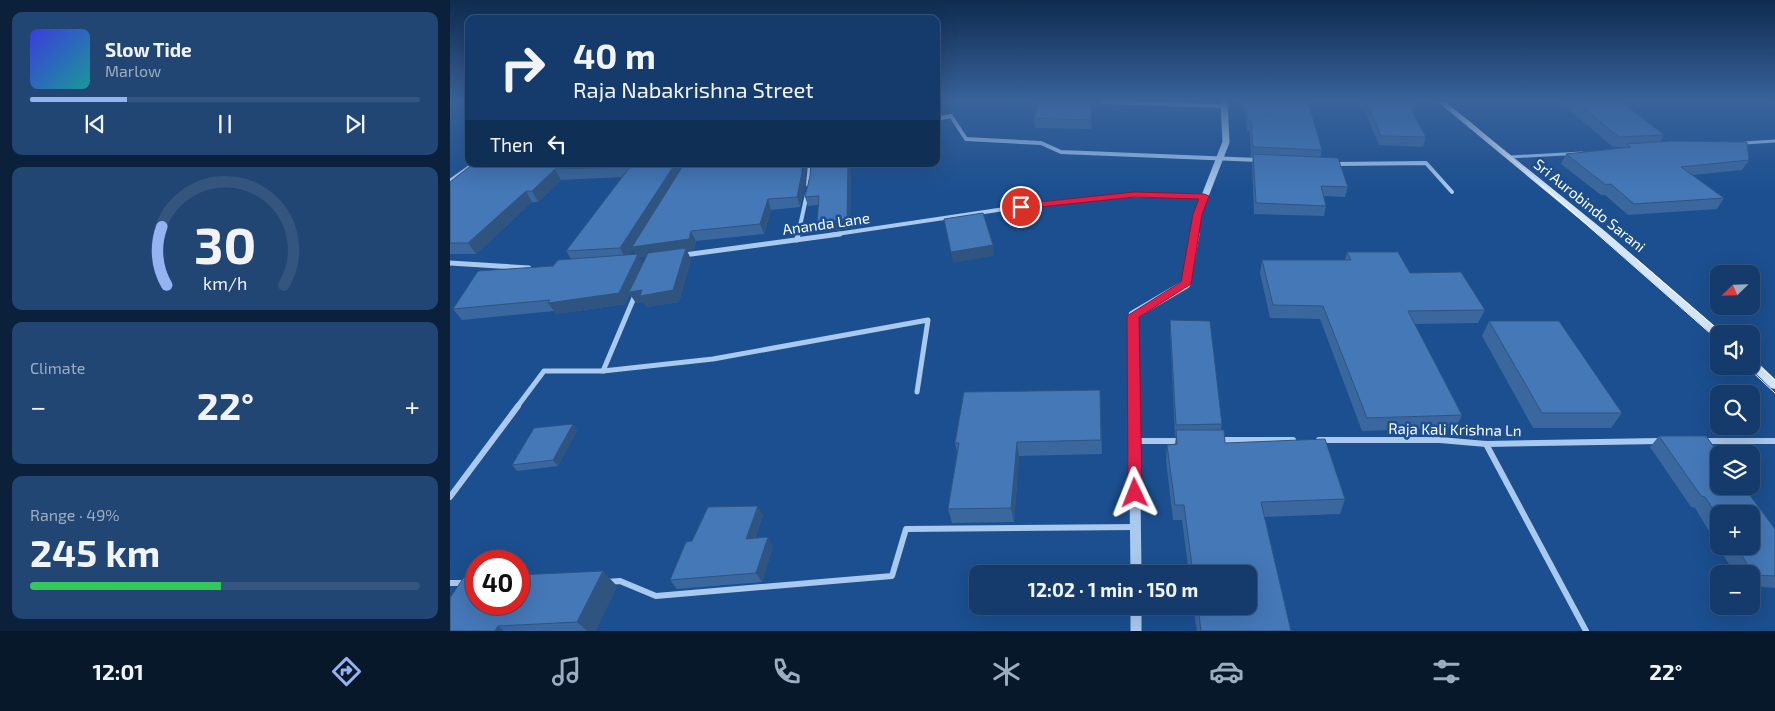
<!DOCTYPE html>
<meta charset="utf-8">
<style>
body{margin:0;font-family:"Exo 2",sans-serif;background:#214673;color:#f1f3f6;height:100vh;display:flex;flex-direction:column;font-size:19px;white-space:nowrap}
*{box-sizing:border-box;margin:0}
p{font-size:16px;color:#9dadc1}
.icon{flex:none;width:28px;height:28px;fill:none;stroke:currentColor;stroke-width:2;stroke-linecap:round;stroke-linejoin:round}
.map{position:relative;flex:1;overflow:hidden}
.panel{display:flex;flex-direction:column;gap:12px;padding:12px;background:#0b203b;width:450px}
.panel>*{flex:none}
.guide{position:absolute;left:15px;top:15px;width:475px;height:152px;border-radius:10px;box-shadow:0 5px 20px #0002,0 0 0 1px #33557e;background:#143b6b;color:#f1f3f6;overflow:hidden}
.needle{width:32px;rotate:247deg}
.fabs{position:absolute;left:1260px;top:265px;display:grid;gap:10px}
.fabs a{display:grid;place-items:center;width:50px;height:50px;border-radius:10px;background:#143b6b;box-shadow:0 5px 20px #0002,0 0 0 1px #33557e;font-size:25px}
.speed{position:absolute;left:15px;top:550px;display:flex;gap:10px;font-size:25px;font-weight:700;text-align:center}
.speed>*{display:grid;place-content:center;width:65px;height:65px;border-radius:50%;background:#143b6b;box-shadow:0 5px 20px #0002,0 0 0 1px #33557e;line-height:1}
.speed .limit{border:8px solid #d22;background:#fff;color:#111}
.pin{position:absolute;display:grid;place-items:center;width:42px;height:42px;color:#fff;margin:-21px;border:2px solid #fff;border-radius:50%;box-shadow:0 1px 5px #0007}
.me{position:absolute;width:55px;margin:-28px;rotate:358deg;stroke-linejoin:round;filter:drop-shadow(0 0 4px #0008)}
.turn{display:flex;align-items:center;gap:18px;height:105px;padding:0 25px;font-size:22px}
.turn .icon{width:65px;height:65px;stroke-width:2.5}
.turn b{display:block;font-size:35px;line-height:42px}
.then{display:flex;align-items:center;height:48px;padding:0 25px;background:#0003;gap:10px;font-size:19px}
.big{font-size:38px;font-weight:700;line-height:1.1}
.panel .card{flex:1;display:flex;flex-direction:column;justify-content:center;gap:8px;min-width:0;padding:0 18px;border-radius:10px;background:#214673}
.panel .dial{align-items:center;gap:0}
.dial svg{height:130px;overflow:visible;fill:none;stroke:#33557e;stroke-width:7;stroke-linecap:round;text-anchor:middle}
.dial text{fill:#f1f3f6;stroke:none}
.song{display:flex;align-items:center;gap:15px}
.cover{width:60px;height:60px;border-radius:8px;background:linear-gradient(135deg,hsl(240 70% 55%),hsl(180 70% 35%))}
.played{height:5px;border-radius:2px;background:linear-gradient(90deg,#95b2f1 25%,#33557e 25%)}
.keys{display:flex;justify-content:space-around;direction:ltr}
.heat{display:flex;justify-content:space-between;align-items:center;font-size:28px;direction:ltr}
.charge{height:8px;border-radius:4px;background:linear-gradient(90deg,#34c759 49%,#33557e 0)}
.trip{position:absolute;left:519px;top:565px;width:288px;height:50px;border-radius:10px;background:#143b6b;box-shadow:0 5px 20px #0002,0 0 0 1px #33557e;font-weight:700;line-height:50px;text-align:center}
.tabs{display:flex;height:80px;justify-content:space-around;align-items:center;background:#08182b;color:#9dadc1}
.tabs .icon{width:35px;height:35px}
.tabs .selected{color:#95b2f1}
.tabs b{font-size:22px;color:#f1f3f6}
main{display:flex;flex:1;min-height:0}
.map>svg:first-child{display:block}
</style>
<main>
<section class="panel">
<div class="card">
<div class="song"><i class="cover"></i><div><b>Slow Tide</b><p>Marlow</p></div></div>
<div class="played"></div>
<div class="keys"><svg class="icon" aria-label="previous" viewBox="0 0 24 24"><path d="M18 5L8 12l10 7zM5 5v14"/></svg><svg class="icon" aria-label="pause" viewBox="0 0 24 24"><path d="M8 5v14M16 5v14"/></svg><svg class="icon" aria-label="next" viewBox="0 0 24 24"><path d="M6 5l10 7-10 7zM19 5v14"/></svg></div>
</div>
<div class="card dial"><svg viewBox="0 0 100 80">
<path d="M14 69A42 42 0 1 1 86 69"/>
<path d="M14 69A42 42 0 0 1 11 33" stroke="#95b2f1"/>
<text x="50" y="56" font-size="32" font-weight="700">30</text>
<text x="50" y="72" font-size="11">km/h</text>
</svg></div>
<div class="card"><p>Climate</p>
<div class="heat"><a>−</a><b class="big">22°</b><a>+</a></div>
</div>
<div class="card"><p>Range · 49%</p><b class="big">245 km</b><div class="charge"></div></div>
</section>
<div class="map">
<svg width="1325" height="631" viewBox="0 0 1325 631">
<rect width="100%" height="100%" fill="#1b4f8f"/>
<g fill="none" stroke-linecap="round" stroke-linejoin="round">
<!-- service -->
<g stroke="#a9c9ee" stroke-width="3">
<polyline points="1294,143 1325,141"/>
<polyline points="1059,157 1132,153"/>
</g>
<!-- minor-far2 -->
<g stroke="#a9c9ee" stroke-width="4">
<polyline points="652,102 774,106"/>
<polyline points="486,119 501,116 516,139 591,143 611,152 809,160"/>
<polyline points="885,164 976,163 1002,192"/>
<polyline points="0,181 24,164"/>
<polyline points="358,185 360,164"/>
<polyline points="348,235 357,194"/>
<polyline points="380,235 588,204 684,195 754,196"/>
</g>
<!-- minor-far1 -->
<g stroke="#a9c9ee" stroke-width="5">
<polyline points="347,240 348,234"/>
<polyline points="234,255 390,234"/>
<polyline points="0,263 79,268"/>
<polyline points="153,371 186,293"/>
<polyline points="67,407 94,371 153,371 263,359 478,320 467,392"/>
</g>
<!-- minor -->
<g stroke="#a9c9ee" stroke-width="6">
<polyline points="769,440 843,440"/>
<polyline points="869,440 990,440 1036,444 1210,441"/>
<polyline points="684,441 731,441"/>
<polyline points="1254,441 1325,441"/>
<polyline points="1036,444 1136,631"/>
<polyline points="0,497 68,406"/>
<polyline points="156,582 170,581 206,596 442,576 456,529 686,527"/>
<polyline points="0,583 26,583"/>
</g>
<!-- tertiary-far2 -->
<polyline stroke="#a9c9ee" stroke-width="7" points="744,235 748,214 776,142 774,102"/>
<!-- tertiary-far1 -->
<polyline stroke="#a9c9ee" stroke-width="9" points="684,407 683,315 736,284 745,234"/>
<!-- tertiary -->
<g stroke="#a9c9ee" stroke-width="11">
<polyline points="684,406 686,574"/>
<polyline points="686,606 686,631"/>
</g>
<!-- secondary -->
<g fill="#d6e6fa" fill-rule="evenodd">
<polygon points="988,102 995,102 1156,232 1274,334 1269,334 1269,337 1265,337 1150,236"/>
<polygon points="1301,359 1305,360 1325,379 1325,389 1321,388 1298,366 1301,366"/>
</g>
<!-- tram -->
<g stroke="#fff" stroke-width="1">
<polyline points="994,102 1021,123 1269,341"/>
<polyline points="1185,258 1273,334"/>
<polyline points="1301,359 1325,380"/>
<polyline points="1296,366 1325,393"/>
</g>
</g>
<!-- wall -->
<g fill="#3a679d" fill-rule="evenodd">
<polygon points="589,102 643,102 641,129 585,128 584,118"/>
<polygon points="793,102 858,102 872,150 870,157 898,187 895,197 874,196 876,206 874,216 804,214 802,164 803,157 801,157 800,131 797,131"/>
<polygon points="911,102 962,102 965,109 963,114 976,137 973,147 929,145"/>
<polygon points="1110,102 1172,102 1214,135 1210,142 1299,160 1292,170 1243,175 1274,198 1267,209 1178,215 1155,195 1151,195 1111,164 1116,154 1174,148 1175,147 1163,147"/>
<path d="M23 164H355L356 166 355 184 350 207 321 210 314 234 246 241 244 250 237 251 241 259 229 302 196 307 194 302 186 303 180 294 175 304 106 314 104 311 12 320 3 309 121 259 116 251 172 177 111 180 88 202H82L26 254H0V182ZM183 249 186 255H179ZM197 256 193 264 189 257Z"/>
<polygon points="361,164 423,164 401,167 400,228 370,232 368,205 358,206 355,197 360,176"/>
<polygon points="897,252 960,273 1035,310 1028,323 964,324 1012,415 1006,428 912,431 870,319 820,318 810,273 812,260 895,260"/>
<polygon points="720,320 772,424 771,430 775,443 895,499 890,514 814,517 841,631 747,631 743,606 798,606 798,574 739,574 732,520 723,520 716,460 717,445 725,444 726,436 725,436 720,331"/>
<polygon points="1039,321 1172,413 1161,428 1083,428 1032,336"/>
<polygon points="650,390 652,454 569,456 564,522 502,523 498,509 507,452 505,443"/>
<polygon points="127,430 108,466 67,471 62,465"/>
<path d="M1209 436 1325 529V588L1301 586V574H1285L1245 508 1241 507 1200 447ZM1269 514 1301 546H1269Z"/>
<polygon points="313,515 305,538 323,546 312,582 227,589 220,580 242,541"/>
<polygon points="167,586 145,631 0,631"/>
</g>
<!-- shaded-wall -->
<g fill="#305480" fill-rule="evenodd">
<polygon points="642,102 643,102 641,129 641,120"/>
<path d="M225 164H236L241 231 246 241 244 250 237 251 241 259 229 302 196 307 194 302 186 303 180 294 175 304 106 314 98 303 187 256 183 249 176 259 170 248ZM235 251 194 265 189 257Z"/>
<polygon points="352,164 355,164 356,166 355,184 350,207 347,197"/>
<polygon points="398,164 423,164 401,167 400,228 370,232 367,223"/>
<polygon points="105,169 111,180 88,202 82,191"/>
<polygon points="76,191 82,202 26,254 18,243"/>
<polygon points="318,199 321,210 314,234 310,224"/>
<polygon points="543,245 544,256 503,263 501,252"/>
<polygon points="123,424 127,430 108,466 103,460"/>
<polygon points="567,442 569,456 564,522 561,508"/>
<polygon points="308,506 313,515 301,548 296,539"/>
<polygon points="318,537 323,546 312,582 306,573"/>
<polygon points="153,571 167,586 145,631 137,631 127,622"/>
<polygon points="48,626 54,631 45,631"/>
</g>
<!-- building -->
<g fill="#4478b7" stroke="#305480">
<polygon points="589,102 642,102 641,120 584,118"/>
<polygon points="795,102 858,102 872,150 803,147 801,121 798,121"/>
<polygon points="917,102 962,102 965,109 961,109 976,137 931,136"/>
<polygon points="1126,102 1172,102 1214,135 1169,137"/>
<polygon points="1222,141 1297,142 1299,160 1231,167 1274,198 1184,204 1161,184 1156,185 1116,154 1181,147 1176,144"/>
<polygon points="803,154 888,158 898,187 871,186 876,206 806,203"/>
<polygon points="23,164 225,164 170,248 116,251 180,167 105,169 82,191 76,191 18,243 0,243 0,182"/>
<polygon points="234,164 352,164 352,173 347,197 318,199 310,224 241,231 239,239 182,247"/>
<polygon points="361,164 398,164 397,219 367,223 369,196 355,197 360,176"/>
<polygon points="533,213 543,245 501,252 494,219"/>
<polygon points="236,248 223,290 190,296 192,290 179,292 198,253"/>
<polygon points="897,252 948,252 960,273 1011,272 1035,310 958,311 1012,415 917,418 873,306 823,305 812,260 901,260"/>
<polygon points="188,254 169,293 98,303 100,300 3,309 28,271 103,266 108,260"/>
<polygon points="720,320 760,321 772,424 726,425"/>
<polygon points="1039,321 1109,321 1172,413 1092,413"/>
<polygon points="650,390 651,440 567,442 561,508 498,509 509,443 505,443 514,392"/>
<polygon points="123,424 103,460 62,465 84,428"/>
<polygon points="726,430 774,430 775,443 875,439 895,499 811,502 841,631 751,631 748,606 798,606 798,574 743,574 734,505 725,505 717,445 727,444"/>
<polygon points="1209,436 1256,436 1269,454 1269,486 1293,486 1325,529 1325,576 1304,575 1286,546 1301,546 1301,514 1269,514 1269,518 1255,497 1251,496"/>
<polygon points="308,506 296,539 318,537 306,573 220,580 236,542 242,541 258,507"/>
<polygon points="153,571 127,622 48,626 45,631 0,631 0,598 14,577 26,577 26,604 69,604 69,575"/>
</g>
<!-- sky -->
<linearGradient id="sky" x2="0" y2="1"><stop stop-color="#0f2b4f"/><stop offset="0.53" stop-color="#39639b"/><stop offset="1" stop-color="#39639b" stop-opacity="0"/></linearGradient>
<rect width="1325" height="191" fill="url(#sky)"/>
<!-- route -->
<polygon fill="#e11d48" stroke="#92132f" points="684,192 754,194 759,196 752,214 741,284 689,317 692,493 690,497 685,499 680,497 678,493 677,316 731,282 743,214 749,199 684,197 571,209 566,207 571,204"/>
<g text-anchor="middle" dominant-baseline="central" stroke-width="5" stroke-linejoin="round" paint-order="stroke">
<!-- street labels -->
<g font-size="15" fill="#fff" stroke="#1b4f8f">
<text transform="translate(1140 205) rotate(39)">Sri Aurobindo Sarani</text>
<text transform="translate(376 223) rotate(-8)">Ananda Lane</text>
<text transform="translate(1005 429) rotate(1)">Raja Kali Krishna Ln</text>
</g>
</g>
</svg>
<div class="fabs">
<a><svg class="needle" viewBox="-14 -14 28 28"><path d="M0-13l5 13h-10z" fill="#e53935"/><path d="M0 13l5-13h-10z" fill="#9dadc1"/></svg></a>
<a><svg class="icon" aria-label="sound" viewBox="0 0 24 24"><path d="M4 9h4l5-4v14l-5-4H4zM17 9q2 3 0 6"/></svg></a>
<a><svg class="icon" aria-label="search" viewBox="0 0 24 24"><circle cx="10" cy="10" r="6"/><path d="M15 15l6 6"/></svg></a>
<a><svg class="icon" aria-label="layers" viewBox="0 0 24 24"><path d="M12 4l9 5-9 5-9-5zM3 14l9 5 9-5"/></svg></a>
<a>+</a>
<a>−</a>
</div>
<div class="speed"><div class="limit">40</div></div>
<div class="pin" style="left:571px;top:207px;background:#d93025"><svg class="icon" aria-label="arrive" viewBox="0 0 24 24"><path d="M6 21V4h12l-3 4 3 4H6"/></svg></div>
<svg class="me" style="left:685px;top:493px" viewBox="-20 -20 40 40"><path d="M0-17L14 15 0 8-14 15z" fill="#e11d48" stroke="#fff" stroke-width="4"/></svg>
<div class="trip">12:02 · 1 min · 150 m</div>
<div class="guide">
<div class="turn"><svg class="icon" aria-label="right" viewBox="0 0 24 24"><path d="M7 20v-9h11M14 6l5 5-5 5"/></svg><div><b>40 m</b>Raja Nabakrishna Street</div></div>
<div class="then">Then<svg class="icon" aria-label="left" viewBox="0 0 24 24"><path d="M17 20v-9H6M10 6l-5 5 5 5"/></svg></div>
</div>
</div>
</main>
<nav class="tabs">
<b>12:01</b>
<svg class="icon selected" aria-label="directions" viewBox="0 0 24 24"><path d="M12 3l9 9-9 9-9-9zM9 14v-3h6M13 9l2 2-2 2"/></svg>
<svg class="icon" aria-label="music" viewBox="0 0 24 24"><path d="M9 18V5l10-2v13"/><circle cx="6" cy="18" r="3"/><circle cx="16" cy="16" r="3"/></svg>
<svg class="icon" aria-label="phone" viewBox="0 0 24 24"><path d="M5 4h4l2 5-3 2q2 4 5 5l2-3 5 2v4C11 20 4 13 5 4z"/></svg>
<svg class="icon" aria-label="climate" viewBox="0 0 24 24"><path d="M12 3v18M4 7l16 10M4 17L20 7"/></svg>
<svg class="icon" aria-label="car" viewBox="0 0 24 24"><path d="M5 17H2v-5l4-1 3-4h7l3 4 3 1v5h-3M9 17h6M6 11h13"/><circle cx="7" cy="17" r="2"/><circle cx="17" cy="17" r="2"/></svg>
<svg class="icon" aria-label="filters" viewBox="0 0 24 24"><path d="M4 7h16M4 17h16"/><circle cx="9" cy="7" r="2"/><circle cx="15" cy="17" r="2"/></svg>
<b>22°</b>
</nav>
